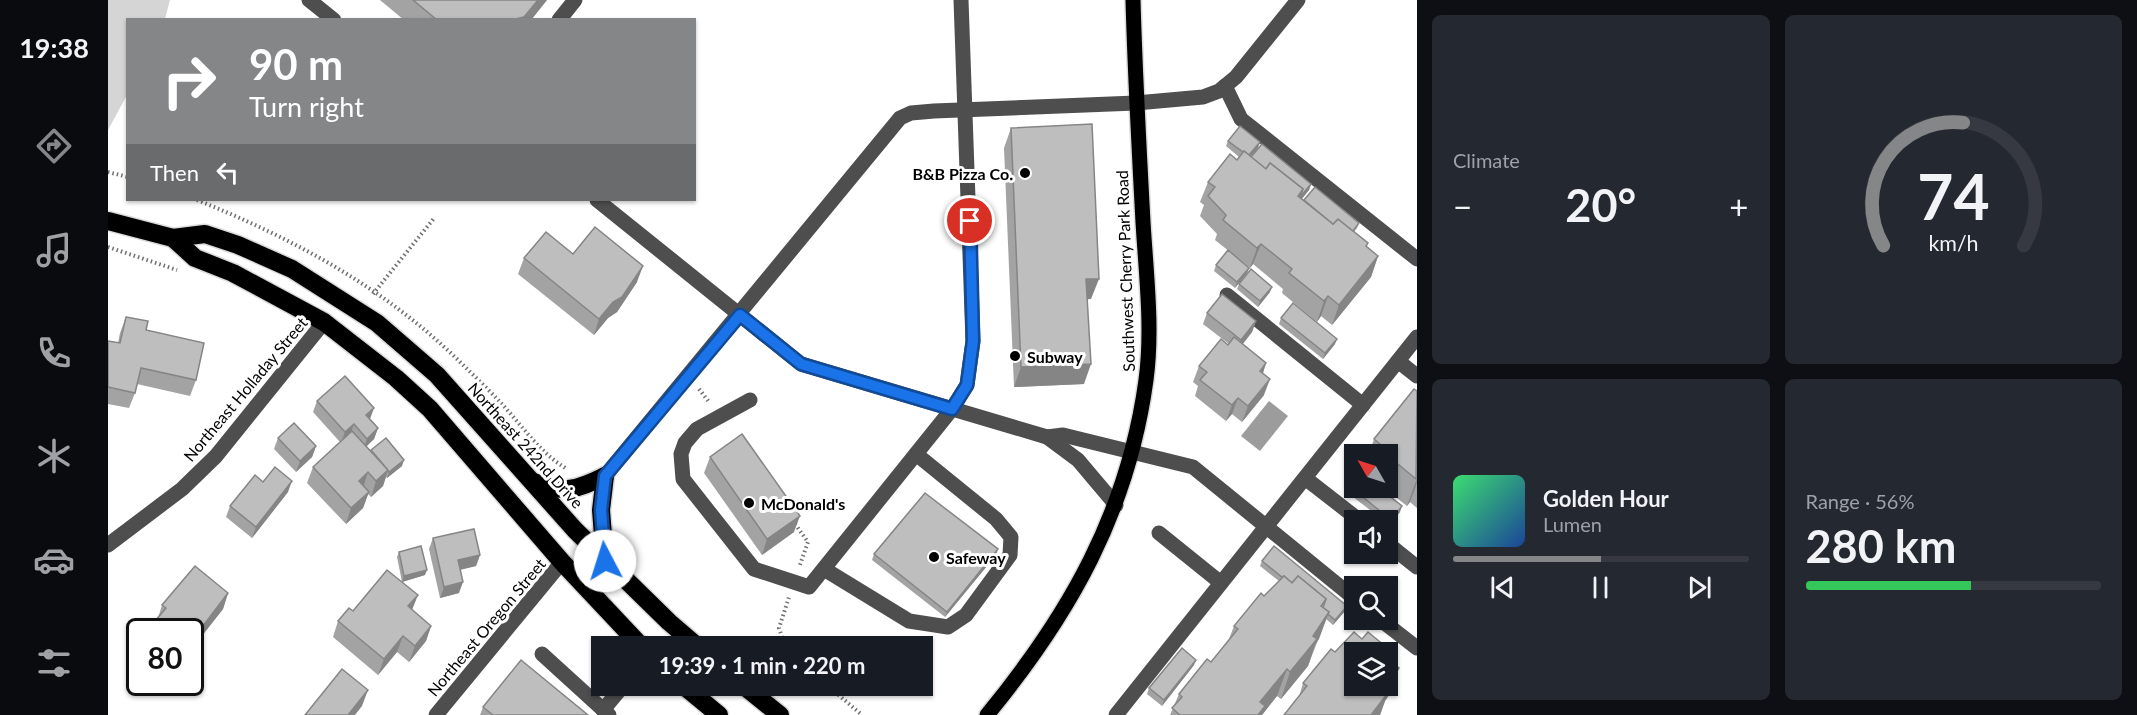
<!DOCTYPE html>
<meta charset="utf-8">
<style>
body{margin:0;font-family:Lato,sans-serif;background:#242831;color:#f1f3f6;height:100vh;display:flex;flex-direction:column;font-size:22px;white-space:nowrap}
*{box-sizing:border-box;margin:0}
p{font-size:20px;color:#9ea1a6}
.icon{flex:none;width:33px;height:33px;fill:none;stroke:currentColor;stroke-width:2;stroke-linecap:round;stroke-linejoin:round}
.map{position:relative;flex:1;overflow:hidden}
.sheet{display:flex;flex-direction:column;gap:15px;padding:15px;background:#0d0f14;width:720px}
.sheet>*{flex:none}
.hud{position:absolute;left:18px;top:18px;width:570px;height:183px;border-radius:0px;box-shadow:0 2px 4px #0004;background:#858687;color:#fff;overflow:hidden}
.needle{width:39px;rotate:309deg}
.buttons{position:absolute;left:1236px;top:444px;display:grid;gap:12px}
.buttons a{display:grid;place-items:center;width:54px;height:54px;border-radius:0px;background:#171b24;box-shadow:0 2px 4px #0004;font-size:30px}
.speed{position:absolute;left:18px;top:618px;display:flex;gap:12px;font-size:30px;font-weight:700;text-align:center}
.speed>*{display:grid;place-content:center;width:78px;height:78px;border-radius:50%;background:#171b24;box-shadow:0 2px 4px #0004;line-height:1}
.speed .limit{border:3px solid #111;border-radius:9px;background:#fff;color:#111}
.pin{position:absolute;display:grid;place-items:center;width:51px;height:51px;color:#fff;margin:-26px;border:3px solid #fff;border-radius:50%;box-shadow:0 2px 6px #0007}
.me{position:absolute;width:66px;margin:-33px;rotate:355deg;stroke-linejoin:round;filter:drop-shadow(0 0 4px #0008)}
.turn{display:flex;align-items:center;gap:21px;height:126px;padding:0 24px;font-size:27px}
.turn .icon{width:78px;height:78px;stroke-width:2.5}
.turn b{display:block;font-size:42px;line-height:51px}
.then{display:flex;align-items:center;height:57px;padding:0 24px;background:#0003;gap:12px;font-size:22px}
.big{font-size:45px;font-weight:700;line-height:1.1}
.sheet .widget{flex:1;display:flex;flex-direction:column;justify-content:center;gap:9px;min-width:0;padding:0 21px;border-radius:9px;background:#242831}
.sheet .dial{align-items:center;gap:0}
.dial svg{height:156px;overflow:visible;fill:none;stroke:#363941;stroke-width:7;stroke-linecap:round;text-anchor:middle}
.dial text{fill:#f1f3f6;stroke:none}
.song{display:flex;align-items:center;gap:18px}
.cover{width:72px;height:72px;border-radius:9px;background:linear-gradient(135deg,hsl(140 70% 55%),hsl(220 70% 35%))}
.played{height:6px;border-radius:3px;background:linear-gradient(90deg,#858687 50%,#363941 50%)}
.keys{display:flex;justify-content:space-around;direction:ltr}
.heat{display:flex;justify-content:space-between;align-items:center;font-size:33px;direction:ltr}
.charge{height:9px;border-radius:4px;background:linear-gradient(90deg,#34c759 56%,#363941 0)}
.sheet .tiles{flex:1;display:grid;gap:15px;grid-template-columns:repeat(2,1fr)}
.trip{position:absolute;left:483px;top:636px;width:342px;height:60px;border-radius:0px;background:#171b24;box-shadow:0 2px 4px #0004;font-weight:700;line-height:60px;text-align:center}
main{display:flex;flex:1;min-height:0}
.dock{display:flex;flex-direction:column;width:108px;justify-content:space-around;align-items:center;background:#090b0e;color:#9ea1a6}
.dock .icon{width:42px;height:42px}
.dock .active{color:#858687}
.dock b{font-size:27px;color:#f1f3f6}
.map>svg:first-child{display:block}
</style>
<main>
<nav class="dock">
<b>19:38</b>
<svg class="icon active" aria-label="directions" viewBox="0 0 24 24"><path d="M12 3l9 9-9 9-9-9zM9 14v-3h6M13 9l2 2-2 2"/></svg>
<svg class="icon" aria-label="music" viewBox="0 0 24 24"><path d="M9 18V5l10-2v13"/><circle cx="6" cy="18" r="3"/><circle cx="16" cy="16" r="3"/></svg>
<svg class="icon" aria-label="phone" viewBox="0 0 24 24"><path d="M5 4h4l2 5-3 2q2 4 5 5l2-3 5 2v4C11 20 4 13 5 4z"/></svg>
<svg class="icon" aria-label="climate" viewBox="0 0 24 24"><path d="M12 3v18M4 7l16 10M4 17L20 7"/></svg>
<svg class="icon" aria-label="car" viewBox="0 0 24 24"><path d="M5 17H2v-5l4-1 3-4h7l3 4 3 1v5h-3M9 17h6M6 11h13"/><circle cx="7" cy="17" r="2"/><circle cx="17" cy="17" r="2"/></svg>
<svg class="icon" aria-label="filters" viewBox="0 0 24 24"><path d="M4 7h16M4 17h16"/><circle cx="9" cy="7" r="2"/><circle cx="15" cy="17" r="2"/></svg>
</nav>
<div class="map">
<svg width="1309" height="715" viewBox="0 0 1309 715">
<rect width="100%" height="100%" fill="#fff"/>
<!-- green -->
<polygon fill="#d5d5d5" points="0,0 62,0 57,19 20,20 19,95 0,130"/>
<!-- water -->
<polygon fill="#9c9c9c" points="1161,401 1180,416 1152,451 1133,436"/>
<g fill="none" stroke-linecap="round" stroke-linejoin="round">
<!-- major casing -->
<g stroke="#dbdbdb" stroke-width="18">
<path id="major" d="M879 715C962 614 1020 512 1038 380 1045 329 1038 273 1035 222 1031 148 1027 74 1025 0"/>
</g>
<!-- highway casing -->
<g stroke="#dbdbdb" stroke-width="21">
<g id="highway">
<polyline points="0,221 65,238 97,234 130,245 184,269 269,323 329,375 467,530 561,622 589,646"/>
<polyline points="65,238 87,258 125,273 216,322 288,378 322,409 454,562 533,646"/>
<path d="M426 482C456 494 469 490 497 476"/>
<polyline points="497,561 493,510 497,476"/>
<polyline points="576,686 611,715"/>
<polyline points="636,686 672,715"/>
</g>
</g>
<!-- path -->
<g stroke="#707070" stroke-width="4" stroke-dasharray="1.5 3" stroke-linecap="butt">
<polyline points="0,172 20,177"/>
<path d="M89 200C184 238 275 287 349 359 364 374 380 389 394 404 415 427 432 453 459 469"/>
<polyline points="0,247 69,270"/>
<polyline points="265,294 327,217"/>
<polyline points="591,389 601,402"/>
<polyline points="687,524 700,542 692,565"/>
<polyline points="677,646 671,628 681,597"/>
<polyline points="547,686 557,695"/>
<polyline points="720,686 754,715"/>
</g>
<!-- minor -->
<g stroke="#4e4e4e" stroke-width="15">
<polyline points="201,0 226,20"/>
<polyline points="451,20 467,0"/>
<polyline points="1117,86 1133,119 1309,259"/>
<polyline points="489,200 693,364 939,437 970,460 1008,505"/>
<polyline points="1119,295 1255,405"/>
<polyline points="1290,361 1309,376"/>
<polyline points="642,400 589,429 577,443 573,454 575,479 646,569 701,587 844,409 859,385 865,341 853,0"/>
<polyline points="939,437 955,435 1085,467 1246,598"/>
<polyline points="497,476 792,118 803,113 826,111 1028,103 1095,97 1111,91 1128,77 1190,0"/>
<polyline points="1197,478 1251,520"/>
<polyline points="1051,533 1113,583"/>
<polyline points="1280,544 1309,567"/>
<polyline points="0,545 74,489 108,456 216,322"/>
<polyline points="716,569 801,621 840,627 858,615 902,555 903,537 888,519 808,454"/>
<polyline points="1273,620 1309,648"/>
<polyline points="434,654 501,715"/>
<polyline points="495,710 515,686"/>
<polyline points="328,715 454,562"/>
<polyline points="1008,715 1309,337"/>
</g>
<!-- major -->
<use href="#major" stroke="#000" stroke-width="15"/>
<!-- highway -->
<use href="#highway" stroke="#000" stroke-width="18"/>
</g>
<!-- wall -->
<g fill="#a3a3a3">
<polygon points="272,0 439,0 423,20 296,20"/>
<polygon points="903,128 983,299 979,299 976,384 906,387 896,148"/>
<polygon points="1120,141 1150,148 1142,157 1203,184 1201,190 1194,199 1196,200 1251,223 1249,228 1246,232 1259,247 1270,256 1263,277 1224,325 1213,316 1209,322 1174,293 1175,289 1145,264 1142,268 1107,240 1109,234 1092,216 1096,205 1092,202 1100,182 1129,160 1131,157 1118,146"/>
<polygon points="465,254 529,282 509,312 500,318 486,335 410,274 416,258"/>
<polygon points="1108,265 1141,268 1139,273 1127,288 1106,271"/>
<polygon points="1131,284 1162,292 1150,307 1129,289"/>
<polygon points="1099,313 1148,321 1144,332 1135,344 1158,363 1155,373 1156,395 1134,422 1124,414 1118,421 1087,396 1090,386 1085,382 1091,366 1121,344 1095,324"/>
<polygon points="18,317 38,330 88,380 82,396 29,384 27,393 21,408 0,404 0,341 10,343 12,333"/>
<polygon points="1173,318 1227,344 1215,359 1171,324"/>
<polygon points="1309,391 1309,508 1302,502 1299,506 1276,488 1280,488 1280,454 1261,454 1266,439"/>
<polygon points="209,401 262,419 270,428 266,439 258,446 263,451 294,466 279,478 278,477 275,486 263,497 260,494 255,508 238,524 199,483 205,467 232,442 205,412"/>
<polygon points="170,438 208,446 204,457 188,472 166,449"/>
<polygon points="602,457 686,532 654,555 596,473"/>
<polygon points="155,482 180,492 144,538 118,517 122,506"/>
<polygon points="1239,484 1292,512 1281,526 1280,524 1280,520 1275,520 1236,490"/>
<polygon points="325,538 372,555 368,566 352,570 351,593 332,598 321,549"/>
<polygon points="890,549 888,555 837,617 764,560 766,554"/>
<polygon points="291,552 317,575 294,582 289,557"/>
<polygon points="1154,561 1239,606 1237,611 1225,625 1218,619 1200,666 1173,699 1169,696 1154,715 1062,715 1071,694 1103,662 1121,639 1126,626 1171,581 1152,566"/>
<polygon points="120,593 115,609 82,651 82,632 41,632 42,627 50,618 54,605"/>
<polygon points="304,610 323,626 318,641 301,662 289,652 270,675 225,637 230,621 245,611"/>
<polygon points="1227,652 1285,663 1291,668 1281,695 1277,701 1272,715 1191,697 1195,683"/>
<polygon points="1086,665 1054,706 1039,694 1041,688"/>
<polygon points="375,707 480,715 372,715"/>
</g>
<!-- shaded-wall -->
<g fill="#858585">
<polygon points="430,0 439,0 423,20 404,20"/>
<polygon points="1152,142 1150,148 1138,162 1140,157"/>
<polygon points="1203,184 1201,190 1190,203 1190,196 1195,189"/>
<polygon points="1153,244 1145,264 1142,268 1149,248"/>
<polygon points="1270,256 1263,277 1224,325 1231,305"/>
<polygon points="535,266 529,282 509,312 500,318 486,335 491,319"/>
<polygon points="1141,268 1139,273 1127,288 1129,282"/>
<polygon points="978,279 991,279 983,299 970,300"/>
<polygon points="1164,287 1162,292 1150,307 1152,301"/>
<polygon points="1220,296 1213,316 1209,322 1216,301"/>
<polygon points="1148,321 1144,332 1129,351 1133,340"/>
<polygon points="1229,339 1227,344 1215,359 1217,353"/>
<polygon points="1158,363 1153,379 1152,371"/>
<polygon points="983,364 976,384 906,387 913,367"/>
<polygon points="1162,379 1156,395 1134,422 1140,406"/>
<polygon points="1130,398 1124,414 1118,421 1124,405"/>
<polygon points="266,408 262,419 258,415"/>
<polygon points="246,424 242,435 233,443 237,432"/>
<polygon points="270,428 266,439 255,450 259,439"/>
<polygon points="208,446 204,457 188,472 192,461"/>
<polygon points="296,460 294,466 279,478 281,472"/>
<polygon points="280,470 275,486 263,497 268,481"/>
<polygon points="260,472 255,488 251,481"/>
<polygon points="1309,478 1309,483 1302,502 1299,506"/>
<polygon points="184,481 180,492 144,538 148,527"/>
<polygon points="261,492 255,508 238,524 243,508"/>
<polygon points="1294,506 1292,512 1281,526 1283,520"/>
<polygon points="692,516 686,532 654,555 659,539"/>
<polygon points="890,549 888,555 837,617 839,612"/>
<polygon points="372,555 368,566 346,571 350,560"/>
<polygon points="319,570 317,575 294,582 296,576"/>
<polygon points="355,582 351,593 332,598 336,587"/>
<polygon points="120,593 115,609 82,651 82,643"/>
<polygon points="310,595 304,610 300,606"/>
<polygon points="1239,606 1237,611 1225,625 1227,620"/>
<polygon points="1221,612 1211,639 1207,645 1200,666 1173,699 1182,672"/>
<polygon points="323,626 318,641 301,662 307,646"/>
<polygon points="295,636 289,652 270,675 276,659"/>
<polygon points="1088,660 1086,665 1054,706 1056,700"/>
<polygon points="1291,668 1281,695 1277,701 1272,715 1263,715 1275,691"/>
<polygon points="1179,669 1169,696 1154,715 1148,715 1152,702"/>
<polygon points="260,690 254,706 247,715 240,715"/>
</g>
<!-- building -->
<g fill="#bebebe" stroke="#858585" stroke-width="1.5">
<polygon points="305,0 430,0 416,17 404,20 329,20"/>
<polygon points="984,124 991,279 978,279 983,364 913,367 903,128"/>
<polygon points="1132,126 1152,142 1141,155 1136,151 1135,152 1120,141"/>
<polygon points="1154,144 1203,184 1192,197 1195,189 1162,163 1158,169 1143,157"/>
<polygon points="1136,151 1158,169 1162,163 1195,189 1190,196 1225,224 1230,219 1260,243 1258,246 1270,256 1231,305 1220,296 1216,301 1181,273 1184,269 1153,244 1149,248 1115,220 1118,215 1100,196 1107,187 1100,182 1122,154 1129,160"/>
<polygon points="1207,187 1251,223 1245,231 1230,219 1225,224 1196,200"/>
<polygon points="487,227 535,266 514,297 505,302 491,319 416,258 438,232 465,254"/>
<polygon points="1120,250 1141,268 1129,282 1108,265"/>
<polygon points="1143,269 1164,287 1152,301 1131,284"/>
<polygon points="1114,294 1148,321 1133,340 1099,313"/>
<polygon points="1185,303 1229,339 1217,353 1173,318"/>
<polygon points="18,317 40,321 38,330 96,343 88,380 33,368 27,393 0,387 0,341 12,343"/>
<polygon points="1126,337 1158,363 1152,371 1162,379 1140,406 1130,398 1124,405 1092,380 1099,372 1091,366 1113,339 1120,345"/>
<polygon points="237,376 266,408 258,415 270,428 259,439 246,424 237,432 209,401"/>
<polygon points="1306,389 1309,391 1308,479 1280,456 1280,454 1278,454 1275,452 1278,449 1266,439"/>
<polygon points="186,423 208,446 192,461 170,438"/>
<polygon points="244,431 280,470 268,481 260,472 251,481 261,492 243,508 205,467"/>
<polygon points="634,434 692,516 659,539 602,457"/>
<polygon points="278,438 296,460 281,472 280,471 280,470 263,450"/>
<polygon points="167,467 184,481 148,527 122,506 147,475 155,482"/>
<polygon points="1246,474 1246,488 1271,488 1294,506 1283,520 1239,484"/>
<polygon points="817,493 890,549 839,612 766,554"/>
<polygon points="366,529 372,555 350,560 355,582 336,587 325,538"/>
<polygon points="313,546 319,570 296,576 291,552"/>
<polygon points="1166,546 1239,606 1227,620 1220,614 1221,612 1215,608 1218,599 1190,576 1184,583 1176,576 1174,577 1154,561"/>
<polygon points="87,566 120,593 82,643 82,632 48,632 42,627 58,608 54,605"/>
<polygon points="279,570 310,595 300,606 323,626 307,646 295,636 276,659 230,621 241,608 245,611"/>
<polygon points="1176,576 1184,583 1190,576 1218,599 1213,606 1221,612 1205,636 1209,639 1182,672 1179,669 1152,702 1157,706 1150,715 1072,715 1064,708 1074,697 1071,694 1099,659 1103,662 1130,629 1126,626 1153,593 1156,596"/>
<polygon points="1246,632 1254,639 1260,632 1288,655 1283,661 1291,668 1280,685 1280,652 1246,652 1246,686 1279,686 1275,691 1279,694 1263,715 1176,715 1199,686 1195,683 1223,649 1227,652"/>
<polygon points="1074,648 1088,660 1056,700 1041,688"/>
<polygon points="413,660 480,715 385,715 375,707"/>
<polygon points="234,669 260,690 240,715 197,715"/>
</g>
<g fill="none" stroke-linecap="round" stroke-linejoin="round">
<!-- route casing -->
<g stroke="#114b97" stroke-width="15">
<polyline id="route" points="497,561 493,510 497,476 632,315 693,364 844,409 859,385 865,341 862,221"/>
</g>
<!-- route -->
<use href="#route" stroke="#1a73e8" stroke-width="10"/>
</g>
<!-- markers -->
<g fill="#000" stroke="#fff" stroke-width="2">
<circle cx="917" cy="173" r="6"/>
<circle cx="907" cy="356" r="6"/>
<circle cx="641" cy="503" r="6"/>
<circle cx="826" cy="557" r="6"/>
</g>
<g text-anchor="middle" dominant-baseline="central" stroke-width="6" stroke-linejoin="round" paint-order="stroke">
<!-- poi labels -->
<g font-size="16" font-weight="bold" fill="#000" stroke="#fff" text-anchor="start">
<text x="905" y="173" text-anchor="end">B&amp;B Pizza Co.</text>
<text x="919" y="356">Subway</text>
<text x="653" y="503">McDonald's</text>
<text x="838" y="557">Safeway</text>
</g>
<!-- street labels -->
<g font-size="16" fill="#000" stroke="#fff">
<text transform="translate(1017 271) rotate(-92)">Southwest Cherry Park Road</text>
<text transform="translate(137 389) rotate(-50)">Northeast Holladay Street</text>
<text transform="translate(418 445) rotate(48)">Northeast 242nd Drive</text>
<text transform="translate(378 627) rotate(-50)">Northeast Oregon Street</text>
</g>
</g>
</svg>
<div class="buttons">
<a><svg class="needle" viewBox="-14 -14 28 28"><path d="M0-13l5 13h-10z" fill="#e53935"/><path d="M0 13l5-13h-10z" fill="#9ea1a6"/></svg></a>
<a><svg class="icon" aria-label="sound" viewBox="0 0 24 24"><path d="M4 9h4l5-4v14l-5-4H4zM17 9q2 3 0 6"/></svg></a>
<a><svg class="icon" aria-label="search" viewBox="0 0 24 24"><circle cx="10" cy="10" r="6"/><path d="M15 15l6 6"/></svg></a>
<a><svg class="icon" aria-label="layers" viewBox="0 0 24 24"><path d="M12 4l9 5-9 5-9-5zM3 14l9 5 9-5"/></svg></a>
</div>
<div class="speed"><div class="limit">80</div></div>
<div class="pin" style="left:862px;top:221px;background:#d93025"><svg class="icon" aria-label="arrive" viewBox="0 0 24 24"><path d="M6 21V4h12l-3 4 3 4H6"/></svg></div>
<svg class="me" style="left:497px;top:561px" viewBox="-20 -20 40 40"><circle r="19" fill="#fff"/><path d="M0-13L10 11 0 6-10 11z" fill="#1a73e8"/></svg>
<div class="trip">19:39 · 1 min · 220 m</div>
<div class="hud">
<div class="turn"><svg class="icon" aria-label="right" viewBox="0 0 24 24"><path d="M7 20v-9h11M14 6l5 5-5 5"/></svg><div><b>90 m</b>Turn right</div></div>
<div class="then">Then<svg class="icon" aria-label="left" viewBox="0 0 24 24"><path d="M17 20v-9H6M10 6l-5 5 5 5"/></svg></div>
</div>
</div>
<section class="sheet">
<div class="tiles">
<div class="widget"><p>Climate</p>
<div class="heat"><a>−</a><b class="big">20°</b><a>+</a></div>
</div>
<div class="widget dial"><svg viewBox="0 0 100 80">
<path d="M14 69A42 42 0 1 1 86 69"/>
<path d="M14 69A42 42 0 0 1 55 6" stroke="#858687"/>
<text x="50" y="56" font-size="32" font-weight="700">74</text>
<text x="50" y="72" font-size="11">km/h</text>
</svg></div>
<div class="widget">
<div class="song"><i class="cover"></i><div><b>Golden Hour</b><p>Lumen</p></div></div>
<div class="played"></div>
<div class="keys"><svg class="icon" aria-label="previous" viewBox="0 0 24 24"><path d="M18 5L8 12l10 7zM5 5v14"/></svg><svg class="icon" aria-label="pause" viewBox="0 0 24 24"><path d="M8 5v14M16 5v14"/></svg><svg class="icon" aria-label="next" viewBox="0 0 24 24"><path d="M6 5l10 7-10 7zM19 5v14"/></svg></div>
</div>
<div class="widget"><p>Range · 56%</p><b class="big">280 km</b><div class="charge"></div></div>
</div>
</section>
</main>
